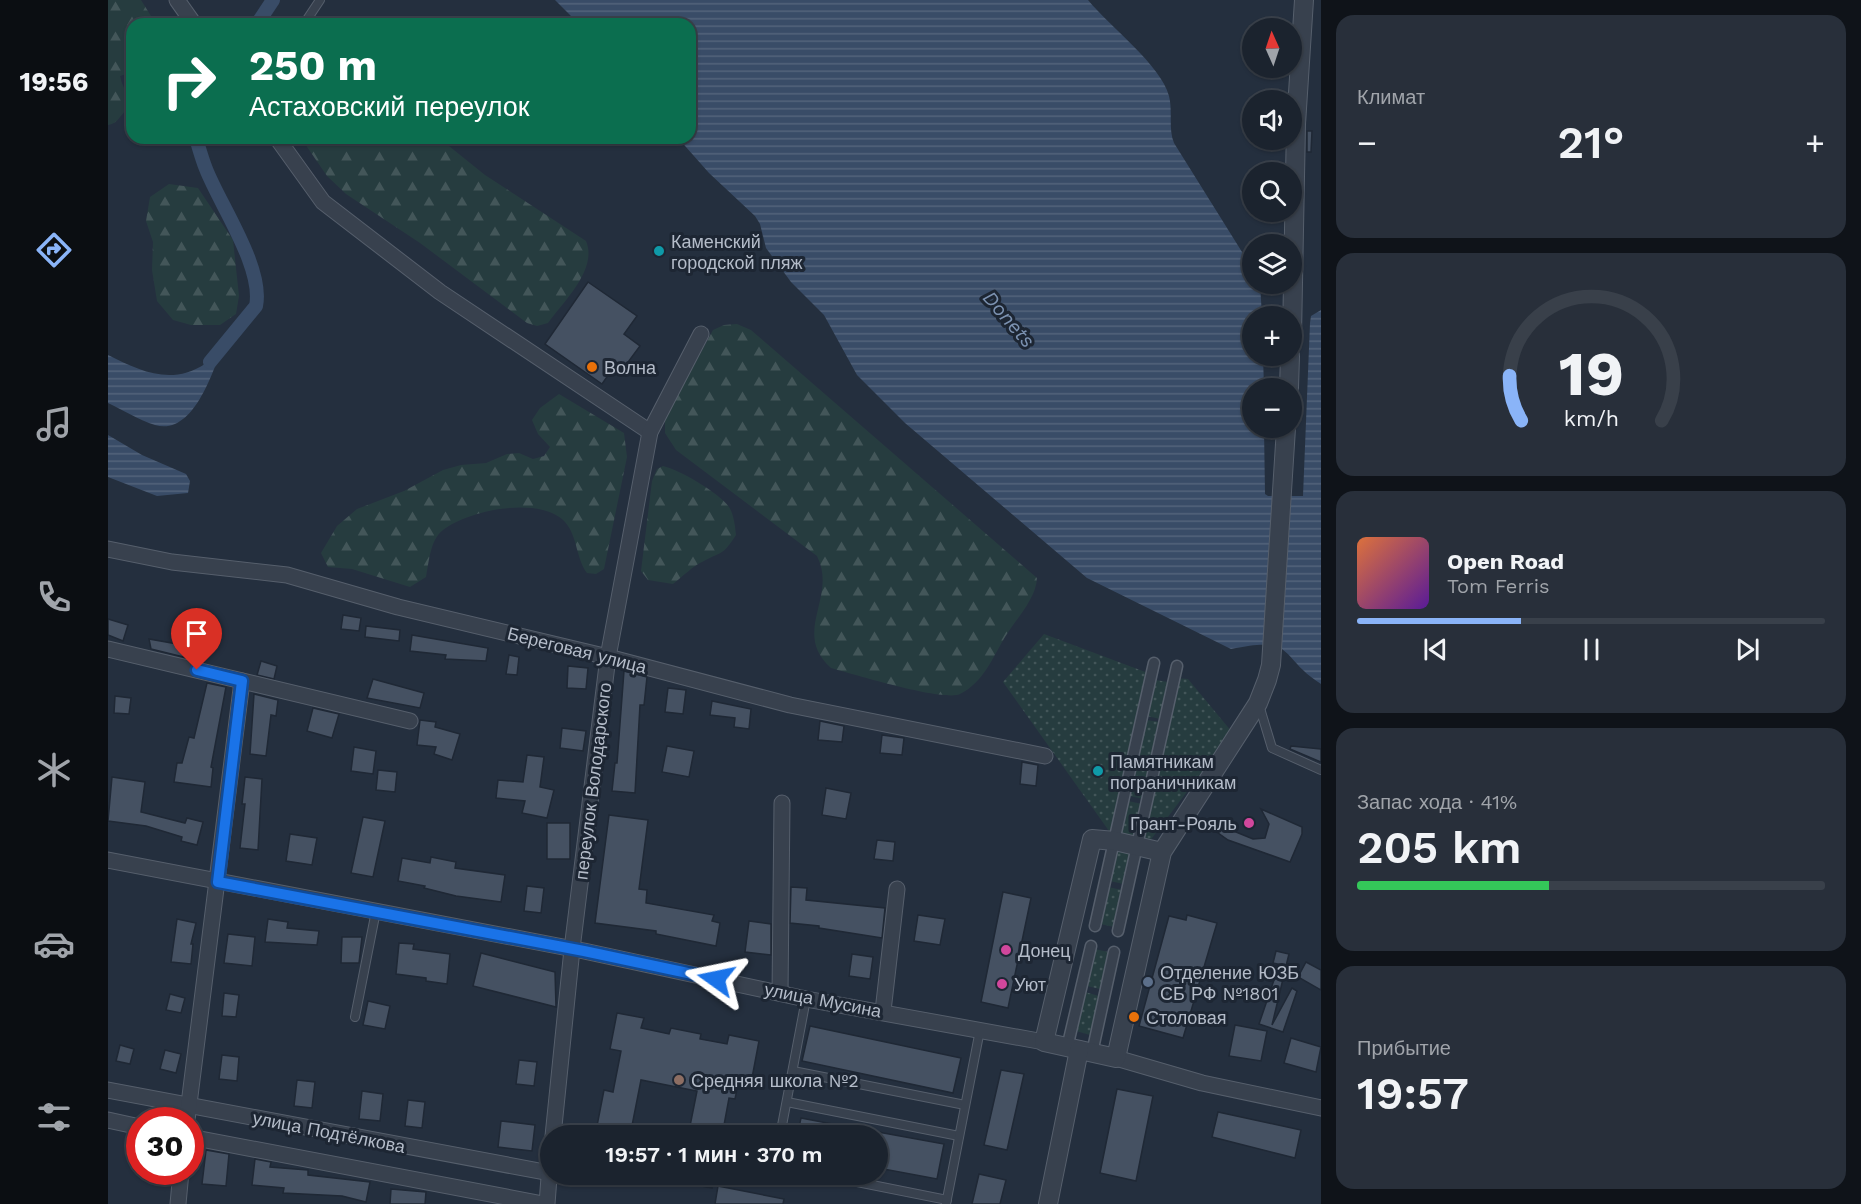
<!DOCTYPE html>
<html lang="ru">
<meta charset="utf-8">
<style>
body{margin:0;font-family:"Work Sans",sans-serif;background:#282f3a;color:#f1f3f6;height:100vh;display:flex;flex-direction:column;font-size:22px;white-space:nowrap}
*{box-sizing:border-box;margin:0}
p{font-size:20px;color:#a0a4aa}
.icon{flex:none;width:33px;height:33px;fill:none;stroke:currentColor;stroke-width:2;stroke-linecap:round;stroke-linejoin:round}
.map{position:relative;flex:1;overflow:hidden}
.side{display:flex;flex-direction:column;gap:15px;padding:15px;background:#0f1319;width:540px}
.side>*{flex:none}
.guide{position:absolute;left:18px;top:18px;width:570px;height:126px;border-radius:18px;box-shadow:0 2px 4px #0004,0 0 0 2px #39404a;background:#0b6e4f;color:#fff;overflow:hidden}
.needle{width:39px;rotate:357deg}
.buttons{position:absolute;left:1134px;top:18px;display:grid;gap:12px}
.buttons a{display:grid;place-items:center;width:60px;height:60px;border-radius:50%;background:#1b232e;box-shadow:0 2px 4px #0004,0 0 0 2px #39404a;font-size:30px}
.speed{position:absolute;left:18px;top:1107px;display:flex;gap:12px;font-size:30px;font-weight:700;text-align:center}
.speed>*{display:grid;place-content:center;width:78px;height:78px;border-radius:50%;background:#1b232e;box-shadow:0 2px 4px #0004,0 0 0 2px #39404a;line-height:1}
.speed .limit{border:9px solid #d22;background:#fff;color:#111}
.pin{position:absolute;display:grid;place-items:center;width:51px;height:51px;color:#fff;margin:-62px -26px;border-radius:50% 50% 50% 0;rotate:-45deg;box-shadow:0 0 6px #0007}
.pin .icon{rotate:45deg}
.me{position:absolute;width:66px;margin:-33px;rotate:282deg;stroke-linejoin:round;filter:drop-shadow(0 0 4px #0008)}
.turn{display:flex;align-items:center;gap:21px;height:126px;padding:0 24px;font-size:27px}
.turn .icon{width:78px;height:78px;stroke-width:2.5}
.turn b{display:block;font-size:42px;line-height:51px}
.big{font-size:45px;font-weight:600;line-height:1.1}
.side .tile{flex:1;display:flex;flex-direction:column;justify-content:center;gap:9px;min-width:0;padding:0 21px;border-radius:18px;background:#282f3a}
.side .dial{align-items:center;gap:0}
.dial svg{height:156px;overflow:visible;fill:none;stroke:#39404a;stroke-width:7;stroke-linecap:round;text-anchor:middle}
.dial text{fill:#f1f3f6;stroke:none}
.song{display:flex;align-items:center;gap:18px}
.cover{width:72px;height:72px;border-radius:9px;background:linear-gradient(135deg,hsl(20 70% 55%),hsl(270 70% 35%))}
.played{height:6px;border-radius:3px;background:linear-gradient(90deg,#8ab4f8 35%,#39404a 35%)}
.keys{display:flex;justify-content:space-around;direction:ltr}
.heat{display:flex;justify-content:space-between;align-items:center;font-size:33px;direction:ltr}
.charge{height:9px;border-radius:4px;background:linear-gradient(90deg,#34c759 41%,#39404a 0)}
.trip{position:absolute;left:432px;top:1125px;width:348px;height:60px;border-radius:30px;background:#1b232e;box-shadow:0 2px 4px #0004,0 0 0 2px #39404a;font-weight:600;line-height:60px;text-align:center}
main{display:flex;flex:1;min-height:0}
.dock{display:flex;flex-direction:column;width:108px;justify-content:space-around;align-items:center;background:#0b0e12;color:#a0a4aa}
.dock .icon{width:42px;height:42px}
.dock .current{color:#8ab4f8}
.dock b{font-size:27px;color:#f1f3f6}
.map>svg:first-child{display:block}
</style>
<main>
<nav class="dock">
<b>19:56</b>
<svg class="icon current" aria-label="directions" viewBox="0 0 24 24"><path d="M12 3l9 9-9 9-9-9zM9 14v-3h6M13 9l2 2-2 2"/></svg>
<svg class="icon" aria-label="music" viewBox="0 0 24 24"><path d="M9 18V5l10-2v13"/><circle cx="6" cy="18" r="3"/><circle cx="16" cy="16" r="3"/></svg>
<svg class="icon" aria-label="phone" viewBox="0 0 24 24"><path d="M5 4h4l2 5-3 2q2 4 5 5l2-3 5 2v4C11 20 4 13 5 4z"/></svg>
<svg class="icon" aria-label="climate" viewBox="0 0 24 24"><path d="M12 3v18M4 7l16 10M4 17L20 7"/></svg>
<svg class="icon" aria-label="car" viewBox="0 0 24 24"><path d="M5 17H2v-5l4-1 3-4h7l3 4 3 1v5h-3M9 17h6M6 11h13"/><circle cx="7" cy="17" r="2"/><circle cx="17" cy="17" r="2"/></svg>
<svg class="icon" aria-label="filters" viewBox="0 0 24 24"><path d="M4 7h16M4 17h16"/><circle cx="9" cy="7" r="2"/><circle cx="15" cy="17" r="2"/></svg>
</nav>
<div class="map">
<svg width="1213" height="1204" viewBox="0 0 1213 1204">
<defs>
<pattern id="grass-dots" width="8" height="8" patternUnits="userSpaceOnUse" patternTransform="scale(1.5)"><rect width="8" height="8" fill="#263c3f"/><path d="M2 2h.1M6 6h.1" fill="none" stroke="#435659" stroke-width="1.8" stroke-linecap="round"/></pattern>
<pattern id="forest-firs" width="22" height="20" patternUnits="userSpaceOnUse" patternTransform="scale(1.5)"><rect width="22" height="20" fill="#263c3f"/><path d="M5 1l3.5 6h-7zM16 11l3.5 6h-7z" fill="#435659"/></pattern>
<pattern id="water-rules" width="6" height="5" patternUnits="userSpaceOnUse" patternTransform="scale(1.5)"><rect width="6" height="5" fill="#394c67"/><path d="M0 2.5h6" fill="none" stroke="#53647b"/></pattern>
</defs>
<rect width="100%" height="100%" fill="#242f3e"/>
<!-- grass -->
<g fill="url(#grass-dots)">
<polygon points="936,634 1040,673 1006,838 895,682"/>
<polygon points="1068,678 1080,679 1124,732 1038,846 1031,845"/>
<polygon points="1047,680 1060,682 1052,719 1039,716"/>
<polygon points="1038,720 1052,722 1043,760 1030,756"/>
<polygon points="1030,760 1043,763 1035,799 1022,796"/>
<polygon points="1020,801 1034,804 1025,841 1012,838"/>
<polygon points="1010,845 1023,847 1015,884 1002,881"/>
<polygon points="1000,887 1014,890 1006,927 992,924"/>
<polygon points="987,949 1000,952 992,989 979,986"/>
<polygon points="977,992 991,996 982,1035 968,1031"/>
</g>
<!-- forest -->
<g fill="url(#forest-firs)">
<path d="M0 0H33L48 24H24V72L12 76C16 96 30 98 12 117 8 122 6 124 0 125Z"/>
<path d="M193 138H331L377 175 478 241C490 269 456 301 440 323L429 326 419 323 312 243 238 194 219 176Z"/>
<polygon points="61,184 90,188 125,240 131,296 128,314 112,325 83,325 65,320 49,301 44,270 45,242 38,221 42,197"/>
<path d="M629 324 643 330 929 578C928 599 908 619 897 637 885 657 875 683 852 694 836 702 745 674 723 668 683 632 730 598 709 556L568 450 557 433V419L605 330 616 325Z"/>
<path d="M451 394 516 433 519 457 496 569 488 574 479 573C467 557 470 533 454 519 427 497 361 510 335 530 322 540 321 562 318 577L302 587 244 569 220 567 213 553 229 526 249 509 296 491 335 470 353 465 378 463 399 454 411 453 425 459 436 456 442 447 430 434 424 420 432 408Z"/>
<path d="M555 466C572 470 610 492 621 507 626 515 627 526 628 535 615 555 615 551 596 561 585 566 575 576 565 584L540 580 533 571 544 481 549 469Z"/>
</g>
<!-- water -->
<g fill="url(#water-rules)">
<path d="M447 0H980C1002 27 1053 65 1061 96 1065 112 1060 128 1066 143L1144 268V284H1152L1154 316H1144V356H1155L1156 388H1144V428H1156L1157 494 1160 496H1195L1202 323 1203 316 1213 310V684C1170 657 1189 635 1123 649L979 578 797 423 749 375 716 315 683 282 658 248 652 224 647 216 601 173 570 138H582V24H471Z"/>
<path d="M114 348C104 374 85 436 47 425 31 420 15 410 0 403V355C32 371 63 386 97 364 103 360 108 353 114 348Z"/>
<polygon points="0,435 34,455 78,474 82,481 80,493 49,496 0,477"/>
</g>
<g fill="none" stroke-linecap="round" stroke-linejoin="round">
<!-- canal -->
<g stroke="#394c67" stroke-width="14">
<polyline points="149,24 165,0"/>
<path d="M88 138C91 148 94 159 98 169 112 205 156 268 148 306L102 362"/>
</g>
</g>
<!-- building -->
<g fill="#455162" stroke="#1f2835" stroke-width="1.5">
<polygon points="1199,131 1204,131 1203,152 1199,152"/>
<polygon points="480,282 529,316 516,334 532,346 515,369 508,364 494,384 437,344"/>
<polygon points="235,615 253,618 251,631 233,629"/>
<polygon points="0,619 20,625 15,641 0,635"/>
<polygon points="258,626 292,630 291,641 257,637"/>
<polygon points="82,634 99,641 96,662 43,649 41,639 81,646"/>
<polygon points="304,635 380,648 378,661 337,659 338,655 302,651"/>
<polygon points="401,655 411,657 409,675 398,674"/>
<polygon points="153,661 169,666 166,679 149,675"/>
<polygon points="460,666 480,668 478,689 459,688"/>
<polygon points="516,671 539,677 536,705 532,705 527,793 504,791 507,763 509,763"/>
<polygon points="265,679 316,693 312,708 259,698"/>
<polygon points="99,683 118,687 103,767 105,768 103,787 66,782 69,763 74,763 81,737 86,738"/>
<polygon points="560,688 578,690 575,714 557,712"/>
<polygon points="146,694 170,700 168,716 163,715 158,756 142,754"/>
<polygon points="7,696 23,698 21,714 6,713"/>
<polygon points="604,701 643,709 641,729 626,727 627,718 602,715"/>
<polygon points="205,708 231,714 224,738 199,731"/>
<polygon points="312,720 328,722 327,727 352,734 344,760 326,754 328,747 309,745"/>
<polygon points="712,721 736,726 734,742 710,740"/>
<polygon points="454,728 478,731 475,751 452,748"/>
<polygon points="774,735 796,738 794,755 772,753"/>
<polygon points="559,746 586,751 581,777 554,772"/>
<polygon points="1183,746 1213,749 1213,762 1182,749"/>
<polygon points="246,747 268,751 265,774 243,771"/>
<polygon points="419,755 436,757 432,787 446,790 439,818 414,813 417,801 388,798 390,780 415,782"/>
<polygon points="914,762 930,765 928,786 912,784"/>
<polygon points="270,770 289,772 287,792 268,790"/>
<polygon points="4,777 37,782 33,812 77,823 79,818 95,822 89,845 73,841 74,837 38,826 0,821"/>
<polygon points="137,777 154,779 150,850 132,848 137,804 134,804"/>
<polygon points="718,788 743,793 738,819 714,815"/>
<polygon points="1153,809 1194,827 1194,834 1182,862 1120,840 1099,825 1101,821 1145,839 1157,838 1161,824"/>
<polygon points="501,815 540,820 531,889 539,890 538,903 606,915 604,921 612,923 608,946 548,934 548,931 487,923"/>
<polygon points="255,817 277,821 265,877 243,873"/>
<rect x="439" y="823" width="23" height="36"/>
<polygon points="182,834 209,838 204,865 178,861"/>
<polygon points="769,840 787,842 785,861 766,859"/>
<polygon points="323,857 348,862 347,868 397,875 393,902 348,896 316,888 317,886 290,881 294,858 322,863"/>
<polygon points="419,886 436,888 433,913 416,911"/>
<polygon points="683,887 699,888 698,900 777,908 774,938 711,928 711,926 682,923"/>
<polygon points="895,892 923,898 900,1008 873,1002"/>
<polygon points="810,915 837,919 832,945 806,941"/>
<polygon points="1079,915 1109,923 1075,1038 1031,1026 1061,916 1078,920"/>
<polygon points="69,919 88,923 83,944 85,944 83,964 63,962"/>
<polygon points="160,919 180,922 179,928 211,931 209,945 157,942"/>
<polygon points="641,921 663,924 663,955 637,952"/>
<polygon points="120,934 147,937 144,966 116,963"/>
<polygon points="234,937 254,937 251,963 233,963"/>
<polygon points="291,943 306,944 305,949 342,954 339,984 318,981 318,978 288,974"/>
<polygon points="1168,951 1181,954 1178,966 1165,963"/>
<polygon points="373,953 447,972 448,1007 365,986"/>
<polygon points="744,954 765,957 762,979 741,976"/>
<polygon points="1198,962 1213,970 1213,990 1190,977"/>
<polygon points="1167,977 1175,979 1164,1025 1184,988 1189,991 1175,1032 1151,1024"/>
<polygon points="116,993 131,995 128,1017 114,1016"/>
<polygon points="62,994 77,998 73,1013 58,1010"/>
<polygon points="260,1001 282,1006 277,1029 255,1025"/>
<polygon points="509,1013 536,1018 533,1028 561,1034 563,1028 593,1034 592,1039 619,1044 621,1035 651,1041 644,1078 632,1075 627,1099 621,1098 614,1136 580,1136 589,1091 533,1080 522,1136 487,1136 496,1090 505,1092 513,1051 502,1049"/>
<polygon points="1127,1025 1159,1031 1153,1061 1121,1056"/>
<polygon points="702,1026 853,1058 845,1093 694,1061"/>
<polygon points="1183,1038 1213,1047 1208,1072 1176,1063"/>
<polygon points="12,1045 26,1049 22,1064 8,1061"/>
<polygon points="57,1050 73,1054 68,1073 52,1069"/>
<polygon points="114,1055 131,1057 129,1081 111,1079"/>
<polygon points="411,1060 429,1062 426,1086 408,1084"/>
<polygon points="893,1070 916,1074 899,1150 876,1145"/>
<polygon points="189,1080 207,1082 204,1108 186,1106"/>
<polygon points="1009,1089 1045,1096 1028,1181 992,1173"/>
<polygon points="254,1091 275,1094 272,1121 251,1119"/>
<polygon points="300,1100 317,1102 314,1128 297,1126"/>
<polygon points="1110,1112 1193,1130 1187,1158 1104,1137"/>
<polygon points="693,1118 756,1130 755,1136 689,1136"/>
<polygon points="393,1121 427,1125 424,1151 390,1147"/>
<polygon points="770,1132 836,1144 829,1179 770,1168"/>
<polygon points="98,1150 121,1154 118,1186 94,1184"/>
<polygon points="147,1159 163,1162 162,1167 200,1170 200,1175 262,1182 258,1202 234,1196 175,1193 176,1188 144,1185"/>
<polygon points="562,1174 606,1174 604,1188 562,1180"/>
<polygon points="871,1174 898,1180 892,1204 864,1204"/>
<polygon points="610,1186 676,1199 675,1204 607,1204"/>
<polygon points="283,1189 318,1192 317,1204 282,1204"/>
</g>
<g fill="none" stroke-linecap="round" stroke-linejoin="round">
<!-- service casing -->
<g stroke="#565f6c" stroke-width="10">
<g id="service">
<polyline points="196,24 212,0"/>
<polyline points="1151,705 1164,748 1213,770"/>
<polyline points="247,1017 268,911"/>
<polyline points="685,1071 857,1105"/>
<polyline points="679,1102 851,1136"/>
<polyline points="672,1136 698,999"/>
<polyline points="709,1174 839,1200"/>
<polyline points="838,1204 872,1030"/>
</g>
</g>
<!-- pedestrian casing -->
<g stroke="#565f6c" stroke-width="13">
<g id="pedestrian">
<polyline points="987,926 1046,663"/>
<polyline points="1010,931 1069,666"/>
<polyline points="959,1048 983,946"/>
<polyline points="984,1053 1006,952"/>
</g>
</g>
<!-- minor casing -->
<g stroke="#565f6c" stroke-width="17">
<g id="minor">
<polyline points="69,0 86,24"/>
<polyline points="169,138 215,202 332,292 542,432"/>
<polyline points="0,549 64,562 179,575 290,607 500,657 682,705 937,756"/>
<polyline points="0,649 302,721"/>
<polyline points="0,860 476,951 698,999 936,1042"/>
<polyline points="672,993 674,803"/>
<polyline points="775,1011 789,889"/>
<polyline points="1008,1058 1094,1083 1213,1108"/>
<polyline points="0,1090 442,1173"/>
<polyline points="0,1120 32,1127"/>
<polyline points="79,1120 134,681"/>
<polyline points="445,1136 464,949 500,657 542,432 593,334"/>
<polyline points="82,1137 435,1204"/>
<polyline points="70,1204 73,1172"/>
<polyline points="439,1204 442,1164"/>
</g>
</g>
<!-- tertiary casing -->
<g stroke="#565f6c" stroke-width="20">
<g id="tertiary">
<polyline points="1184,336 1188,124 1196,0"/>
<polyline points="1181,388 1182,356"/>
<polyline points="1054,852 1007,841 984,839 936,1042 1008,1058 1054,852 1150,703 1159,680 1163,665 1178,428"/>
<polyline points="940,1204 971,1050"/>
</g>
</g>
<!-- service -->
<use href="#service" stroke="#38414e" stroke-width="8"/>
<!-- pedestrian -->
<use href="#pedestrian" stroke="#38414e" stroke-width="10"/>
<!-- minor -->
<use href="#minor" stroke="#38414e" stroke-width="15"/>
<!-- tertiary -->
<use href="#tertiary" stroke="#38414e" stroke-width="18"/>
</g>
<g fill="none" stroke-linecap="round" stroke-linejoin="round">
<!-- route casing -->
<g stroke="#114b97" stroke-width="15">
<polyline id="route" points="89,670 134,681 110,882 476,951 608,979"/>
</g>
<!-- route -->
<use href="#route" stroke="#1a73e8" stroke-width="10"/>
</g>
<!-- markers -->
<g fill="#0f9aa8" stroke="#1d2633" stroke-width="2">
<circle cx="551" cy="251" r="6"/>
<circle cx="990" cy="771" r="6"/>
</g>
<g fill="#e8710a" stroke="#1d2633" stroke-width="2">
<circle cx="484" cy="367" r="6"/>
<circle cx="1026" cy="1017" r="6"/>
</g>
<g fill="#d1479c" stroke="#1d2633" stroke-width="2">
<circle cx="1141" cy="823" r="6"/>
<circle cx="898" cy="950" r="6"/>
<circle cx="894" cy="984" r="6"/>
</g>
<circle fill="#5c6f8a" stroke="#1d2633" stroke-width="2" cx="1040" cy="982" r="6"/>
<circle fill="#8d6e63" stroke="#1d2633" stroke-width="2" cx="571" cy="1080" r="6"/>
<g text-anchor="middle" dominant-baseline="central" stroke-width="6" stroke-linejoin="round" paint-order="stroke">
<!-- poi labels -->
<g font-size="18" fill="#b4bcc9" stroke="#1d2633" text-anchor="start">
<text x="563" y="241">Каменский<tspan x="563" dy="21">городской пляж</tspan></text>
<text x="496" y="367">Волна</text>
<text x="1002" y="761">Памятникам<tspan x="1002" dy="21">пограничникам</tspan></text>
<text x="1129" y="823" text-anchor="end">Грант-Рояль</text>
<text x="910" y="950">Донец</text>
<text x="1052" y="972">Отделение ЮЗБ<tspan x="1052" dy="21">СБ РФ №1801</tspan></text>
<text x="906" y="984">Уют</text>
<text x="1038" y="1017">Столовая</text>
<text x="583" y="1080">Средняя школа №2</text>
</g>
<!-- street labels -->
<g font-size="18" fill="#b4bcc9" stroke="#1d2633">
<text transform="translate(469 650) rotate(14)">Береговая улица</text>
<text transform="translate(485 781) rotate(-83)">переулок Володарского</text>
<text transform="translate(715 1000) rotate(11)">улица Мусина</text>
<text transform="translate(221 1132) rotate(11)">улица Подтёлкова</text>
</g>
<!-- water labels -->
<g font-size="20" font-style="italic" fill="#7c92b1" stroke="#1d2633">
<text transform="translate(901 319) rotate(49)">Donets</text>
</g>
</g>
</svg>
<div class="buttons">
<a><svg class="needle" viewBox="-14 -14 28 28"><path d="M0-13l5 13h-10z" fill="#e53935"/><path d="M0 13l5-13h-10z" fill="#a0a4aa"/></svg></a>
<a><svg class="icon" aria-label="sound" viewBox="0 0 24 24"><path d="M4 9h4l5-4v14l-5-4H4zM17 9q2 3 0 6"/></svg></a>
<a><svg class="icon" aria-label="search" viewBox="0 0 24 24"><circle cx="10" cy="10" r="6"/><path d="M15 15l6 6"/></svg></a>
<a><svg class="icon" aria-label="layers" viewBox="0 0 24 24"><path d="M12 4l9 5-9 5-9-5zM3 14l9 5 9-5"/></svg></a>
<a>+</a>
<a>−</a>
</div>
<div class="speed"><div class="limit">30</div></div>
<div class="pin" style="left:89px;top:670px;background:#d93025"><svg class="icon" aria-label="arrive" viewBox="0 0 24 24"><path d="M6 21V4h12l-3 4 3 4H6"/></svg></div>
<svg class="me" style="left:608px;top:979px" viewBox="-20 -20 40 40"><path d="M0-17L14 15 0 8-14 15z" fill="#1a73e8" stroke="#fff" stroke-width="4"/></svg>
<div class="trip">19:57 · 1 мин · 370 m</div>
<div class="guide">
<div class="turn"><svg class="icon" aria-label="right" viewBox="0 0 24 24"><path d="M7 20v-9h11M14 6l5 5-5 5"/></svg><div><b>250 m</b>Астаховский переулок</div></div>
</div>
</div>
<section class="side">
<div class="tile"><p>Климат</p>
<div class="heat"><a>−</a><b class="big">21°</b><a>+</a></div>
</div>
<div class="tile dial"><svg viewBox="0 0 100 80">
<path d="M14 69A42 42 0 1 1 86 69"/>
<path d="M14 69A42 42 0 0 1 8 46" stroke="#8ab4f8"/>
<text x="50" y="56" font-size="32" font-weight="700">19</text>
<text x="50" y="72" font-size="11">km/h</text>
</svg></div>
<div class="tile">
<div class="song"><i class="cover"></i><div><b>Open Road</b><p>Tom Ferris</p></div></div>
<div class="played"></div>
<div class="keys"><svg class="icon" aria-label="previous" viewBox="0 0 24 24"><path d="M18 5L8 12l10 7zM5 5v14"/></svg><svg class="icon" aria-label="pause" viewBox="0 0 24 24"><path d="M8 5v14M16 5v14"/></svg><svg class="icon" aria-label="next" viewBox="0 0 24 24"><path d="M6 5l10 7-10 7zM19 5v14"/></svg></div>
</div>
<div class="tile"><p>Запас хода · 41%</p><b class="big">205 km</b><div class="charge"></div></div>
<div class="tile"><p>Прибытие</p><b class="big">19:57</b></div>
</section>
</main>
